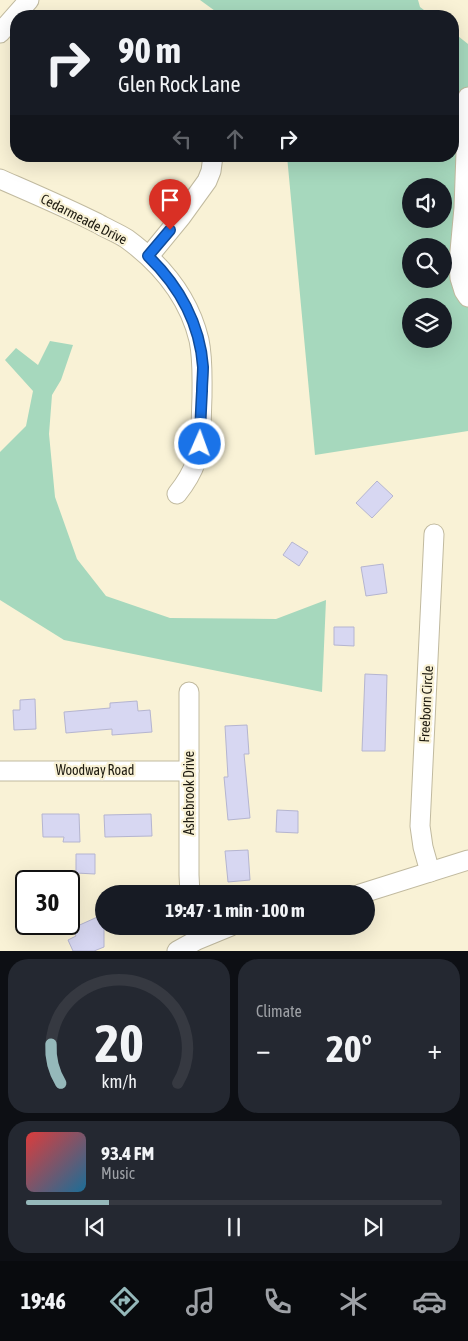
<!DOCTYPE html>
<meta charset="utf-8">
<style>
body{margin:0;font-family:"Asap Condensed",sans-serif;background:#242831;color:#f1f3f6;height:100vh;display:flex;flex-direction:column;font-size:19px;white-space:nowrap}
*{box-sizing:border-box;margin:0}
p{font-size:16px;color:#9ea1a6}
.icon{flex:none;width:28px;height:28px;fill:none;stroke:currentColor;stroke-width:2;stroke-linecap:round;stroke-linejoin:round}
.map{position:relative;height:951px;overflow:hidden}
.sheet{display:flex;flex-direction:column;gap:8px;padding:8px;background:#0d0f14;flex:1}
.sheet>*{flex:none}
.banner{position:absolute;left:10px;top:10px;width:449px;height:152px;border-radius:20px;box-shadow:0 5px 20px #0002;background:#171b24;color:#f1f3f6;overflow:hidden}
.buttons{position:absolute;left:402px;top:178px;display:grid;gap:10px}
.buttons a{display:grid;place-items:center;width:50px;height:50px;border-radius:50%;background:#171b24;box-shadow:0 5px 20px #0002;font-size:25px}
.speed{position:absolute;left:15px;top:870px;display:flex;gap:10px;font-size:25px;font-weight:700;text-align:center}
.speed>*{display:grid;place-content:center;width:65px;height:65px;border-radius:50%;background:#171b24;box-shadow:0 5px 20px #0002;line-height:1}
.speed .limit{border:2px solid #111;border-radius:8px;background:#fff;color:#111}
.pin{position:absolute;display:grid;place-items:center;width:42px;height:42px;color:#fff;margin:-51px -21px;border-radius:50% 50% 50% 0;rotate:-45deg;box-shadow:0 0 5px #0007}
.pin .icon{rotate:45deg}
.me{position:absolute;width:55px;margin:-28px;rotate:2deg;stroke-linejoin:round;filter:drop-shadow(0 0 4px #0008)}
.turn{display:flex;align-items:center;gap:18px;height:105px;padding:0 25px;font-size:22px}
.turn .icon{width:65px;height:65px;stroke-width:2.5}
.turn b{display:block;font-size:35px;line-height:42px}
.lanes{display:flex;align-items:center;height:48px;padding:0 25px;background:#0003;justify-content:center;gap:25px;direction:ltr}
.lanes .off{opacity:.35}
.big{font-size:38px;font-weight:700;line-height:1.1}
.sheet .card{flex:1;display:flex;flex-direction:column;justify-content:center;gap:8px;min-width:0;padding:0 18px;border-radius:20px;background:#242831}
.sheet .dial{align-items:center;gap:0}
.dial svg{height:130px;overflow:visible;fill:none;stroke:#363941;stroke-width:7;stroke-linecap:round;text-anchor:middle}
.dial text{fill:#f1f3f6;stroke:none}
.song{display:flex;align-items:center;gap:15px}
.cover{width:60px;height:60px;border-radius:8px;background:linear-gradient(135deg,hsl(0 70% 55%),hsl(200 70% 35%))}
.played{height:5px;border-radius:2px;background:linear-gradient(90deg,#95b8ba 20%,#363941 20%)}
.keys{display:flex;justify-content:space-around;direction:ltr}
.heat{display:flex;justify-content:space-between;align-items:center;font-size:28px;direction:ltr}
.sheet .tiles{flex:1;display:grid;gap:8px;grid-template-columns:1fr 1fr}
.card:last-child{grid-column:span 2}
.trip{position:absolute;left:95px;top:885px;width:280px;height:50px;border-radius:25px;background:#171b24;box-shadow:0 5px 20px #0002;font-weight:700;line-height:50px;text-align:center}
.dock{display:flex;height:80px;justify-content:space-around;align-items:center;background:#090b0e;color:#9ea1a6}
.dock .icon{width:35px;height:35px}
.dock .on{color:#95b8ba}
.dock b{font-size:22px;color:#f1f3f6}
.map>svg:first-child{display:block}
</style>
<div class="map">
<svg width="468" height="951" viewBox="0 0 468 951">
<rect width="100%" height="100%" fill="#f9f2d6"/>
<!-- green -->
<g fill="#a6d8bd" fill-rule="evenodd">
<polygon points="200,0 418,0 420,7 432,16 222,16"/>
<path d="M453 32 468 44V431L315 455 287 156H452ZM411 186H444V219H411ZM411 246H444V279H411ZM411 306H444V339H411Z"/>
<polygon points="50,341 73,345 61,380 52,395 49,434 55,497 77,559 106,596 170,618 276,619 326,600 322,692 64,640 0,600 0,452 26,426 33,391 5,360 16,348 38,365"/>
</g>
<!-- building -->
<g fill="#d7d7f2" stroke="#b5b5d0">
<polygon points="377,481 393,496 372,518 356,503"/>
<polygon points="292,542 308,552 299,566 283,555"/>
<polygon points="383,564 387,593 366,596 361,567"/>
<polygon points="334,627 354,627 354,646 334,645"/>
<polygon points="365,674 387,675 385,751 362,751"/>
<polygon points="35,699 36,729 14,730 13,710 20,710 20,700"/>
<polygon points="137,701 138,711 150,710 152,732 112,735 112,729 66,733 64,712 110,708 110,703"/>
<polygon points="247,725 249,754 244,754 250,818 228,820 224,777 228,777 225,726"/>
<polygon points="277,810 298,811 298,833 276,832"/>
<polygon points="42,814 79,814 80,842 63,842 64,837 43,837"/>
<polygon points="151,814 152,836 105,837 104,815"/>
<polygon points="248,850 250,880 228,882 225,851"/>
<polygon points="76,854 95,854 95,874 76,873"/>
<polygon points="104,914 104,947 94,951 73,951 68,940 76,936 73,928"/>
</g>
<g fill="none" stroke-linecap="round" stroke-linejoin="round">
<!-- street casing -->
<g stroke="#c1ba9f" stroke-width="21">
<g id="street">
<polyline points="0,33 29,0"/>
<polyline points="468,97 464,208 459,262 460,278 464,291 468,297"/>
<path d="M0 179C32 193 65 207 97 223 107 229 118 233 127 239 161 264 189 298 199 340 203 359 202 378 202 397 201 418 202 441 196 461 192 473 185 484 177 494"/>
<polyline points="149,256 181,217 207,181 211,171 213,156"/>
<polyline points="189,692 189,875 190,894"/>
<polyline points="0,771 189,771"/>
<polyline points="430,872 423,847 420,826 434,534"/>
<polyline points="360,894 468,860"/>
<polyline points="177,951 197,940 231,926"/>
</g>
</g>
<!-- street -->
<use href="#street" stroke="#fff" stroke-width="19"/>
</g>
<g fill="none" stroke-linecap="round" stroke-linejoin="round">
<!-- route casing -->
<g stroke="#114b97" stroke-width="12">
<path id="route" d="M170 230 148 256C179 286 200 324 203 367 203 375 202 383 202 391 201 409 200 427 200 444"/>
</g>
<!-- route -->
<use href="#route" stroke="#1a73e8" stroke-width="9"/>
</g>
<g text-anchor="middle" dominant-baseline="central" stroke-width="4.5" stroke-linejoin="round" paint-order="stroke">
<!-- street labels -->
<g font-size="14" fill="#1d1a10" stroke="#f9f2d6">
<text transform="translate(84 219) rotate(27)">Cedarmeade Drive</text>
<text transform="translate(426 704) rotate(-87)">Freeborn Circle</text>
<text x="95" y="770">Woodway Road</text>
<text transform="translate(189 793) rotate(-90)">Ashebrook Drive</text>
</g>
</g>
</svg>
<div class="buttons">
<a><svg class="icon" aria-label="sound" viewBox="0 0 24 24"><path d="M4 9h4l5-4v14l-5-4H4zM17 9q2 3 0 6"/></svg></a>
<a><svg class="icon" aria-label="search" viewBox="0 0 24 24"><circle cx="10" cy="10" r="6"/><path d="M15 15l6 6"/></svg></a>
<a><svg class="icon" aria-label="layers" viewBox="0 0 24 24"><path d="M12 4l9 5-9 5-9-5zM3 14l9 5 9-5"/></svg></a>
</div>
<div class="speed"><div class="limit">30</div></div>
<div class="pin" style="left:170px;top:230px;background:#d93025"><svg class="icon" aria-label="arrive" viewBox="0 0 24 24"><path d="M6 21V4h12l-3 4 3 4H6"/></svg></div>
<svg class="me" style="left:200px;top:444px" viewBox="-20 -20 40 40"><circle r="17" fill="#1a73e8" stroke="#fff" stroke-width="3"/><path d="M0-11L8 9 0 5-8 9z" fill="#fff"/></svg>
<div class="trip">19:47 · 1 min · 100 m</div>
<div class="banner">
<div class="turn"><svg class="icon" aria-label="right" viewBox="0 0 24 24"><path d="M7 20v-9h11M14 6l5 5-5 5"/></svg><div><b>90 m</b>Glen Rock Lane</div></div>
<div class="lanes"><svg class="icon off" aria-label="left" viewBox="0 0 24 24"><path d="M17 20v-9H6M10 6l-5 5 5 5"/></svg><svg class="icon off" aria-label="ahead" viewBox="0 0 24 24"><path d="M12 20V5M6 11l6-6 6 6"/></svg><svg class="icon" aria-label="right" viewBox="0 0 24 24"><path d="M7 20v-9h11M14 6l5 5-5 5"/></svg></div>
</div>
</div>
<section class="sheet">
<div class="tiles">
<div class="card dial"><svg viewBox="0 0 100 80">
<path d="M14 69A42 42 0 1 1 86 69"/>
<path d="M14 69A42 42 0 0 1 8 45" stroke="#95b8ba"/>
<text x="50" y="56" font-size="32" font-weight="700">20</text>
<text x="50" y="72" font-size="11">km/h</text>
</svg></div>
<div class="card"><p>Climate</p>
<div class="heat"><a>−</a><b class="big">20°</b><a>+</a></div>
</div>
<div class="card">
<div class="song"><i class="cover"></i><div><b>93.4 FM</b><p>Music</p></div></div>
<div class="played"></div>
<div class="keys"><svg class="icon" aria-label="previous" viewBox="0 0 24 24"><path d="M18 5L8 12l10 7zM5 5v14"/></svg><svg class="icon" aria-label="pause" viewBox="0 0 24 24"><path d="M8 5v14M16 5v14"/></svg><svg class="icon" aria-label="next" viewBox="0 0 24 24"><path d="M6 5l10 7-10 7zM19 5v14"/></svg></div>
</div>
</div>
</section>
<nav class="dock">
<b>19:46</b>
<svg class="icon on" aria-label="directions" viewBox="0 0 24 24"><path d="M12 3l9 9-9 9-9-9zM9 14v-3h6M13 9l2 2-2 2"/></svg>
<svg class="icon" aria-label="music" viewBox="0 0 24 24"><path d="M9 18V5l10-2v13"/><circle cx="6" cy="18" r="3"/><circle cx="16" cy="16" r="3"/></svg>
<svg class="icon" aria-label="phone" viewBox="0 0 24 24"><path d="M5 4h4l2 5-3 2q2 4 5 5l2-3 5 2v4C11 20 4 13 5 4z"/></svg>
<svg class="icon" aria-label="climate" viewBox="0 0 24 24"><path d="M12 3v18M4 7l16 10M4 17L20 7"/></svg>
<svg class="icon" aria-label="car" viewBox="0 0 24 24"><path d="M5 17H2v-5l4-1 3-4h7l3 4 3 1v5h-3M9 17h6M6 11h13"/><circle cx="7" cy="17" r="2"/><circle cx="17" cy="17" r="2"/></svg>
</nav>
